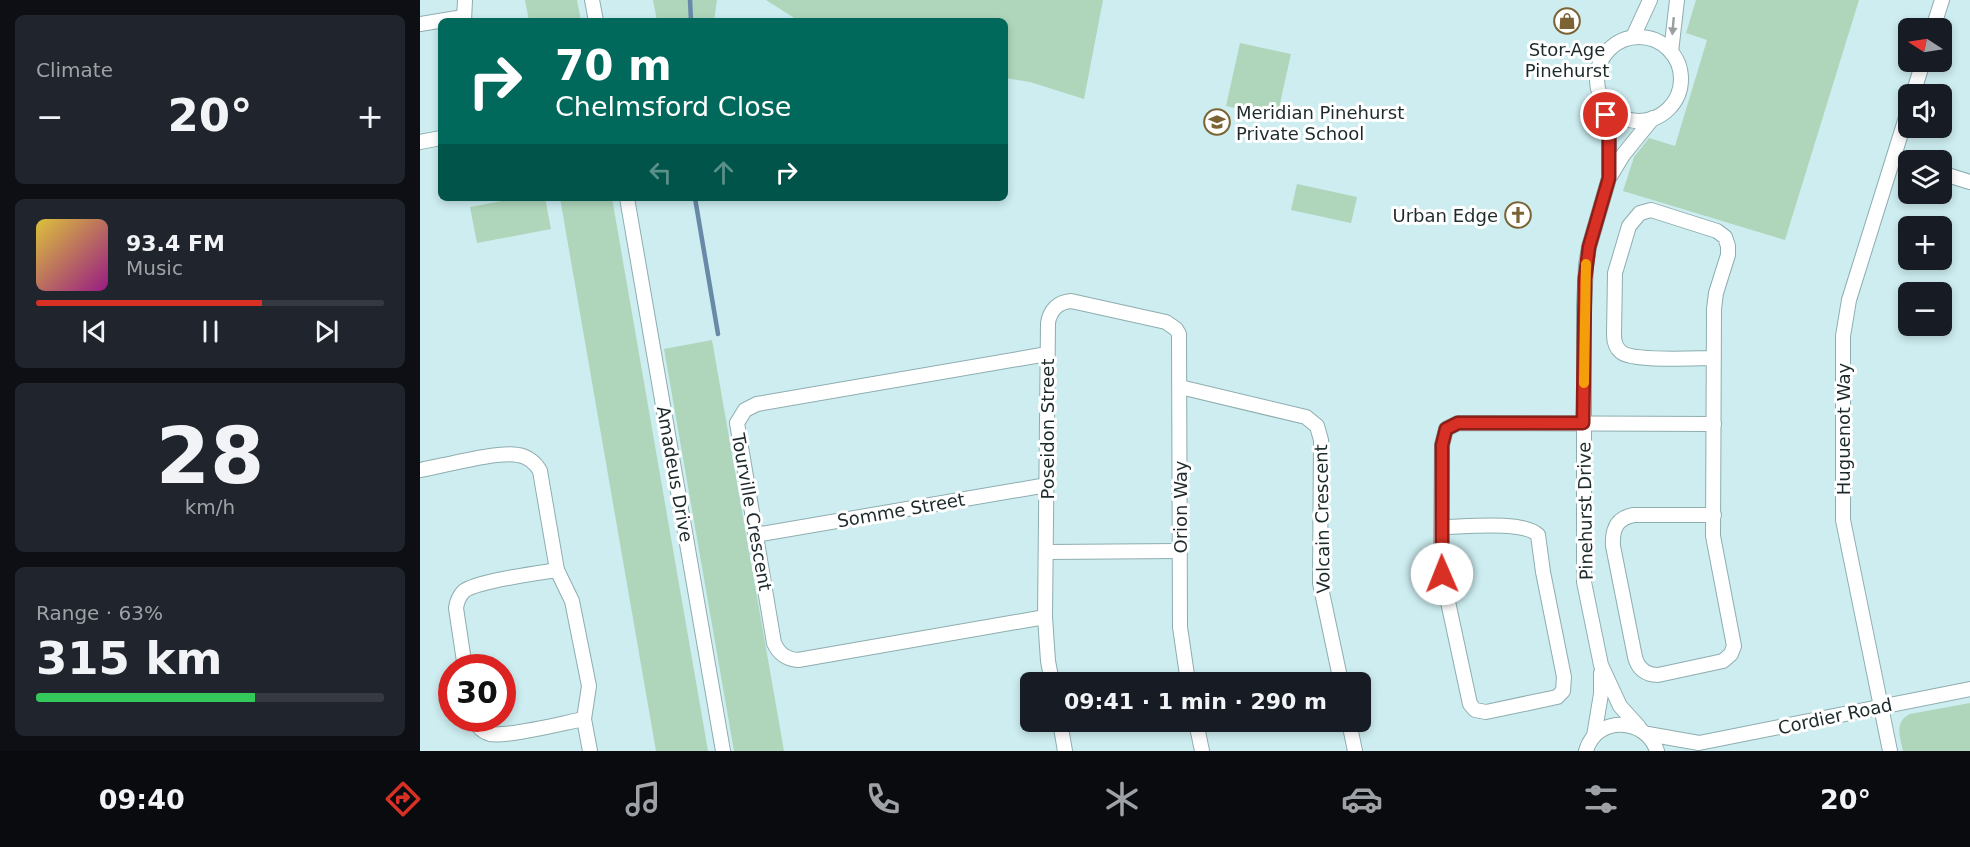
<!DOCTYPE html>
<meta charset="utf-8">
<style>
body{margin:0;font-family:"DejaVu Sans",sans-serif;background:#20242c;color:#f1f3f6;height:100vh;display:flex;flex-direction:column;font-size:22px;white-space:nowrap}
*{box-sizing:border-box;margin:0}
p{font-size:20px;color:#9ea1a6}
.icon{flex:none;width:33px;height:33px;fill:none;stroke:currentColor;stroke-width:2;stroke-linecap:round;stroke-linejoin:round}
.map{position:relative;flex:1;overflow:hidden}
.drawer{display:flex;flex-direction:column;gap:15px;padding:15px;background:#0d0f14;width:420px}
.drawer>*{flex:none}
.hud{position:absolute;left:18px;top:18px;width:570px;height:183px;border-radius:9px;box-shadow:0 3px 9px #0003;background:#00695c;color:#fff;overflow:hidden}
.needle{width:39px;rotate:282deg}
.fabs{position:absolute;left:1478px;top:18px;display:grid;gap:12px}
.fabs a{display:grid;place-items:center;width:54px;height:54px;border-radius:9px;background:#171b24;box-shadow:0 3px 9px #0003;font-size:30px}
.speed{position:absolute;left:18px;top:654px;display:flex;gap:12px;font-size:30px;font-weight:700;text-align:center}
.speed>*{display:grid;place-content:center;width:78px;height:78px;border-radius:50%;background:#171b24;box-shadow:0 3px 9px #0003;line-height:1}
.speed .limit{border:9px solid #d22;background:#fff;color:#111}
.pin{position:absolute;display:grid;place-items:center;width:51px;height:51px;color:#fff;margin:-26px;border:3px solid #fff;border-radius:50%;box-shadow:0 2px 6px #0007}
.me{position:absolute;width:66px;margin:-33px;rotate:359deg;stroke-linejoin:round;filter:drop-shadow(0 0 4px #0008)}
.turn{display:flex;align-items:center;gap:21px;height:126px;padding:0 18px;font-size:27px}
.turn .icon{width:78px;height:78px;stroke-width:2.5}
.turn b{display:block;font-size:42px;line-height:51px}
.lanes{display:flex;align-items:center;height:57px;padding:0 18px;background:#0003;justify-content:center;gap:30px;direction:ltr}
.lanes .off{opacity:.35}
.big{font-size:45px;font-weight:800;line-height:1.1}
.drawer .widget{flex:1;display:flex;flex-direction:column;justify-content:center;gap:9px;min-width:0;padding:0 21px;border-radius:9px;background:#20242c}
.drawer .dial{align-items:center;gap:0}
.dial b{font-size:78px;line-height:1}
.song{display:flex;align-items:center;gap:18px}
.cover{width:72px;height:72px;border-radius:9px;background:linear-gradient(135deg,hsl(50 70% 55%),hsl(310 70% 35%))}
.played{height:6px;border-radius:3px;background:linear-gradient(90deg,#d93025 65%,#363941 65%)}
.keys{display:flex;justify-content:space-around;direction:ltr}
.heat{display:flex;justify-content:space-between;align-items:center;font-size:33px;direction:ltr}
.charge{height:9px;border-radius:4px;background:linear-gradient(90deg,#34c759 63%,#363941 0)}
.trip{position:absolute;left:600px;top:672px;width:351px;height:60px;border-radius:9px;background:#171b24;box-shadow:0 3px 9px #0003;font-weight:800;line-height:60px;text-align:center}
.dock{display:flex;height:96px;justify-content:space-around;align-items:center;background:#090b0e;color:#9ea1a6}
.dock .icon{width:42px;height:42px}
.dock .active{color:#d93025}
.dock b{font-size:27px;color:#f1f3f6}
main{display:flex;flex:1;min-height:0}
.map>svg:first-child{display:block}
</style>
<main>
<section class="drawer">
<div class="widget"><p>Climate</p>
<div class="heat"><a>−</a><b class="big">20°</b><a>+</a></div>
</div>
<div class="widget">
<div class="song"><i class="cover"></i><div><b>93.4 FM</b><p>Music</p></div></div>
<div class="played"></div>
<div class="keys"><svg class="icon" aria-label="previous" viewBox="0 0 24 24"><path d="M18 5L8 12l10 7zM5 5v14"/></svg><svg class="icon" aria-label="pause" viewBox="0 0 24 24"><path d="M8 5v14M16 5v14"/></svg><svg class="icon" aria-label="next" viewBox="0 0 24 24"><path d="M6 5l10 7-10 7zM19 5v14"/></svg></div>
</div>
<div class="widget dial"><b>28</b><p>km/h</p></div>
<div class="widget"><p>Range · 63%</p><b class="big">315 km</b><div class="charge"></div></div>
</section>
<div class="map">
<svg width="1550" height="751" viewBox="0 0 1550 751">
<rect width="100%" height="100%" fill="#cdedf0"/>
<!-- green -->
<g fill="#afd6bb">
<polygon points="105,0 157,0 161,21 109,21"/>
<polygon points="233,0 297,0 294,21 237,21"/>
<polygon points="346,0 683,0 664,99 610,82 585,78 585,21 379,21"/>
<polygon points="1276,0 1439,0 1365,240 1203,191 1214,157 1229,138 1255,146 1287,40 1266,33"/>
<polygon points="820,43 871,54 857,117 806,106"/>
<polygon points="877,184 937,197 931,223 871,210"/>
<polygon points="98,198 125,198 131,229 57,243 50,207"/>
<polygon points="140,198 192,198 288,751 236,751"/>
<polygon points="292,340 364,751 314,751 244,349"/>
<path d="M1550 703V751H1483C1480 736 1474 722 1490 714Z"/>
</g>
<g fill="none" stroke-linecap="round" stroke-linejoin="round">
<!-- stream -->
<g stroke="#6989a8" stroke-width="4.5">
<polyline points="270,0 271,21"/>
<polyline points="275,198 298,334"/>
</g>
<!-- minor casing -->
<g stroke="#8eadaf" stroke-width="16">
<g id="minor">
<polyline points="172,0 176,21"/>
<polyline points="44,21 45,0"/>
<polyline points="0,24 43,17"/>
<polyline points="1513,28 1522,0"/>
<polyline points="1213,37 1230,0"/>
<circle cx="1219" cy="79" r="42"/>
<polyline points="1251,52 1257,0"/>
<polyline points="1493,94 1503,62"/>
<polyline points="1183,103 1189,132 1189,176"/>
<polyline points="0,142 21,138"/>
<polyline points="1521,173 1550,182"/>
<polyline points="207,198 303,751"/>
<polyline points="760,387 886,417 897,426 901,440 900,583 921,682"/>
<path d="M0 470C23 466 77 451 98 455 107 456 116 463 120 471L137 570 152 601 169 686 164 719 170 751"/>
<path d="M1294 515H1214C1196 518 1192 530 1193 546L1215 657C1218 669 1226 675 1238 675L1303 661 1311 654 1314 646 1293 536 1294 309 1296 293 1308 255V246L1305 237 1297 231 1231 210 1220 213 1209 226 1195 273 1194 335C1194 342 1196 348 1201 352 1213 362 1276 358 1294 358"/>
<path d="M1022 527C1042 527 1104 520 1118 535L1123 572 1144 677 1143 691 1137 697 1066 712 1055 710 1050 704 1022 574 1021 560 1022 445 1026 429 1038 423 1294 424"/>
<polyline points="335,535 627,485"/>
<polyline points="626,552 760,551"/>
<path d="M625 617 378 660C366 659 359 654 354 643L317 423 325 410 337 404 627 354"/>
<path d="M45 668 36 608C37 601 39 596 44 591 57 581 118 573 137 570"/>
<path d="M632 682 628 661 625 617 628 323C630 310 638 302 651 301L746 322 756 329 759 334 760 627 768 682"/>
<path d="M53 718C57 726 62 732 70 734 89 737 143 723 164 719"/>
<polyline points="640,722 645,751"/>
<polyline points="776,722 782,751"/>
<polyline points="929,722 935,751"/>
<polyline points="1219,727 1200,706 1181,665 1164,582 1164,306 1166,265 1169,247 1189,178 1203,155 1233,118"/>
<polyline points="1228,734 1279,743 1550,689"/>
<polyline points="1174,736 1181,694 1181,673"/>
<path d="M1166 751C1176 715 1226 717 1237 751"/>
<polyline points="1470,751 1423,520 1423,336 1429,300 1488,111"/>
</g>
</g>
<!-- minor -->
<use href="#minor" stroke="#fff" stroke-width="14"/>
</g>
<!-- one-way arrows -->
<defs><path id="oneway-solid" d="M-6-.8H1V-3.2L6.5 0L1 3.2V.8H-6Z" transform="scale(1.5)"/></defs>
<use fill="#999fa0" href="#oneway-solid" transform="translate(1253 26) rotate(95)"/>
<g fill="none" stroke-linecap="round" stroke-linejoin="round">
<!-- route casing -->
<g stroke="#8d1f18" stroke-width="15">
<polyline id="route" points="1022,574 1022,445 1026,429 1038,423 1163,423 1165,279 1169,247 1189,178 1189,132 1186,115"/>
</g>
<!-- route -->
<use href="#route" stroke="#d93025" stroke-width="10"/>
<!-- slow -->
<polyline stroke="#f59e0b" stroke-width="10" points="1164,383 1166,264"/>
</g>
<!-- icons -->
<defs>
<g id="shop-ring" transform="scale(1.35)"><circle r="9.5" fill="#fff" stroke="#7b6333" stroke-width="1.5"/><path d="M-5-2.5h2.3a2.7 3.5 0 0 1 5.4 0H5L5.5 6h-11ZM-1.5-2.5h3a1.5 2.3 0 0 0-3 0Z" fill="#7b6333"/></g>
<g id="school-ring" transform="scale(1.35)"><circle r="9.5" fill="#fff" stroke="#7b6333" stroke-width="1.5"/><path d="M0-5L7-2L0 1L-7-2ZM-4 1L0 2.5L4 1V4Q0 6-4 4Z" fill="#7b6333"/></g>
<g id="church-ring" transform="scale(1.35)"><circle r="9.5" fill="#fff" stroke="#7b6333" stroke-width="1.5"/><path d="M-1.2-6h2.4v3.5h3.3v2.4h-3.3V6h-2.4V-.1h-3.3v-2.4h3.3Z" fill="#7b6333"/></g>
</defs>
<g fill-rule="evenodd">
<use href="#shop-ring" x="1147" y="21"/>
<use href="#school-ring" x="797" y="122"/>
<use href="#church-ring" x="1098" y="215"/>
</g>
<g text-anchor="middle" dominant-baseline="central" stroke-width="6" stroke-linejoin="round" paint-order="stroke">
<!-- poi labels -->
<g font-size="18" fill="#1d2a2b" stroke="#fff">
<text x="1147" y="49">Stor-Age<tspan x="1147" dy="21">Pinehurst</tspan></text>
<text x="816" y="112" text-anchor="start">Meridian Pinehurst<tspan x="816" dy="21">Private School</tspan></text>
<text x="1078" y="215" text-anchor="end">Urban Edge</text>
</g>
<!-- street labels -->
<g font-size="18" fill="#1d2a2b" stroke="#fff">
<text transform="translate(627 429) rotate(-90)">Poseidon Street</text>
<text transform="translate(1423 429) rotate(-90)">Huguenot Way</text>
<text transform="translate(255 474) rotate(80)">Amadeus Drive</text>
<text transform="translate(760 507) rotate(-90)">Orion Way</text>
<text transform="translate(481 510) rotate(-10)">Somme Street</text>
<text transform="translate(1165 511) rotate(-91)">Pinehurst Drive</text>
<text transform="translate(332 512) rotate(80)">Tourville Crescent</text>
<text transform="translate(902 519) rotate(-91)">Volcain Crescent</text>
<text transform="translate(1415 716) rotate(-12)">Cordier Road</text>
</g>
</g>
</svg>
<div class="fabs">
<a><svg class="needle" viewBox="-14 -14 28 28"><path d="M0-13l5 13h-10z" fill="#e53935"/><path d="M0 13l5-13h-10z" fill="#9ea1a6"/></svg></a>
<a><svg class="icon" aria-label="sound" viewBox="0 0 24 24"><path d="M4 9h4l5-4v14l-5-4H4zM17 9q2 3 0 6"/></svg></a>
<a><svg class="icon" aria-label="layers" viewBox="0 0 24 24"><path d="M12 4l9 5-9 5-9-5zM3 14l9 5 9-5"/></svg></a>
<a>+</a>
<a>−</a>
</div>
<div class="speed"><div class="limit">30</div></div>
<div class="pin" style="left:1186px;top:115px;background:#d93025"><svg class="icon" aria-label="arrive" viewBox="0 0 24 24"><path d="M6 21V4h12l-3 4 3 4H6"/></svg></div>
<svg class="me" style="left:1022px;top:574px" viewBox="-20 -20 40 40"><circle r="19" fill="#fff"/><path d="M0-13L10 11 0 6-10 11z" fill="#d93025"/></svg>
<div class="trip">09:41 · 1 min · 290 m</div>
<div class="hud">
<div class="turn"><svg class="icon" aria-label="right" viewBox="0 0 24 24"><path d="M7 20v-9h11M14 6l5 5-5 5"/></svg><div><b>70 m</b>Chelmsford Close</div></div>
<div class="lanes"><svg class="icon off" aria-label="left" viewBox="0 0 24 24"><path d="M17 20v-9H6M10 6l-5 5 5 5"/></svg><svg class="icon off" aria-label="ahead" viewBox="0 0 24 24"><path d="M12 20V5M6 11l6-6 6 6"/></svg><svg class="icon" aria-label="right" viewBox="0 0 24 24"><path d="M7 20v-9h11M14 6l5 5-5 5"/></svg></div>
</div>
</div>
</main>
<nav class="dock">
<b>09:40</b>
<svg class="icon active" aria-label="directions" viewBox="0 0 24 24"><path d="M12 3l9 9-9 9-9-9zM9 14v-3h6M13 9l2 2-2 2"/></svg>
<svg class="icon" aria-label="music" viewBox="0 0 24 24"><path d="M9 18V5l10-2v13"/><circle cx="6" cy="18" r="3"/><circle cx="16" cy="16" r="3"/></svg>
<svg class="icon" aria-label="phone" viewBox="0 0 24 24"><path d="M5 4h4l2 5-3 2q2 4 5 5l2-3 5 2v4C11 20 4 13 5 4z"/></svg>
<svg class="icon" aria-label="climate" viewBox="0 0 24 24"><path d="M12 3v18M4 7l16 10M4 17L20 7"/></svg>
<svg class="icon" aria-label="car" viewBox="0 0 24 24"><path d="M5 17H2v-5l4-1 3-4h7l3 4 3 1v5h-3M9 17h6M6 11h13"/><circle cx="7" cy="17" r="2"/><circle cx="17" cy="17" r="2"/></svg>
<svg class="icon" aria-label="filters" viewBox="0 0 24 24"><path d="M4 7h16M4 17h16"/><circle cx="9" cy="7" r="2"/><circle cx="15" cy="17" r="2"/></svg>
<b>20°</b>
</nav>
